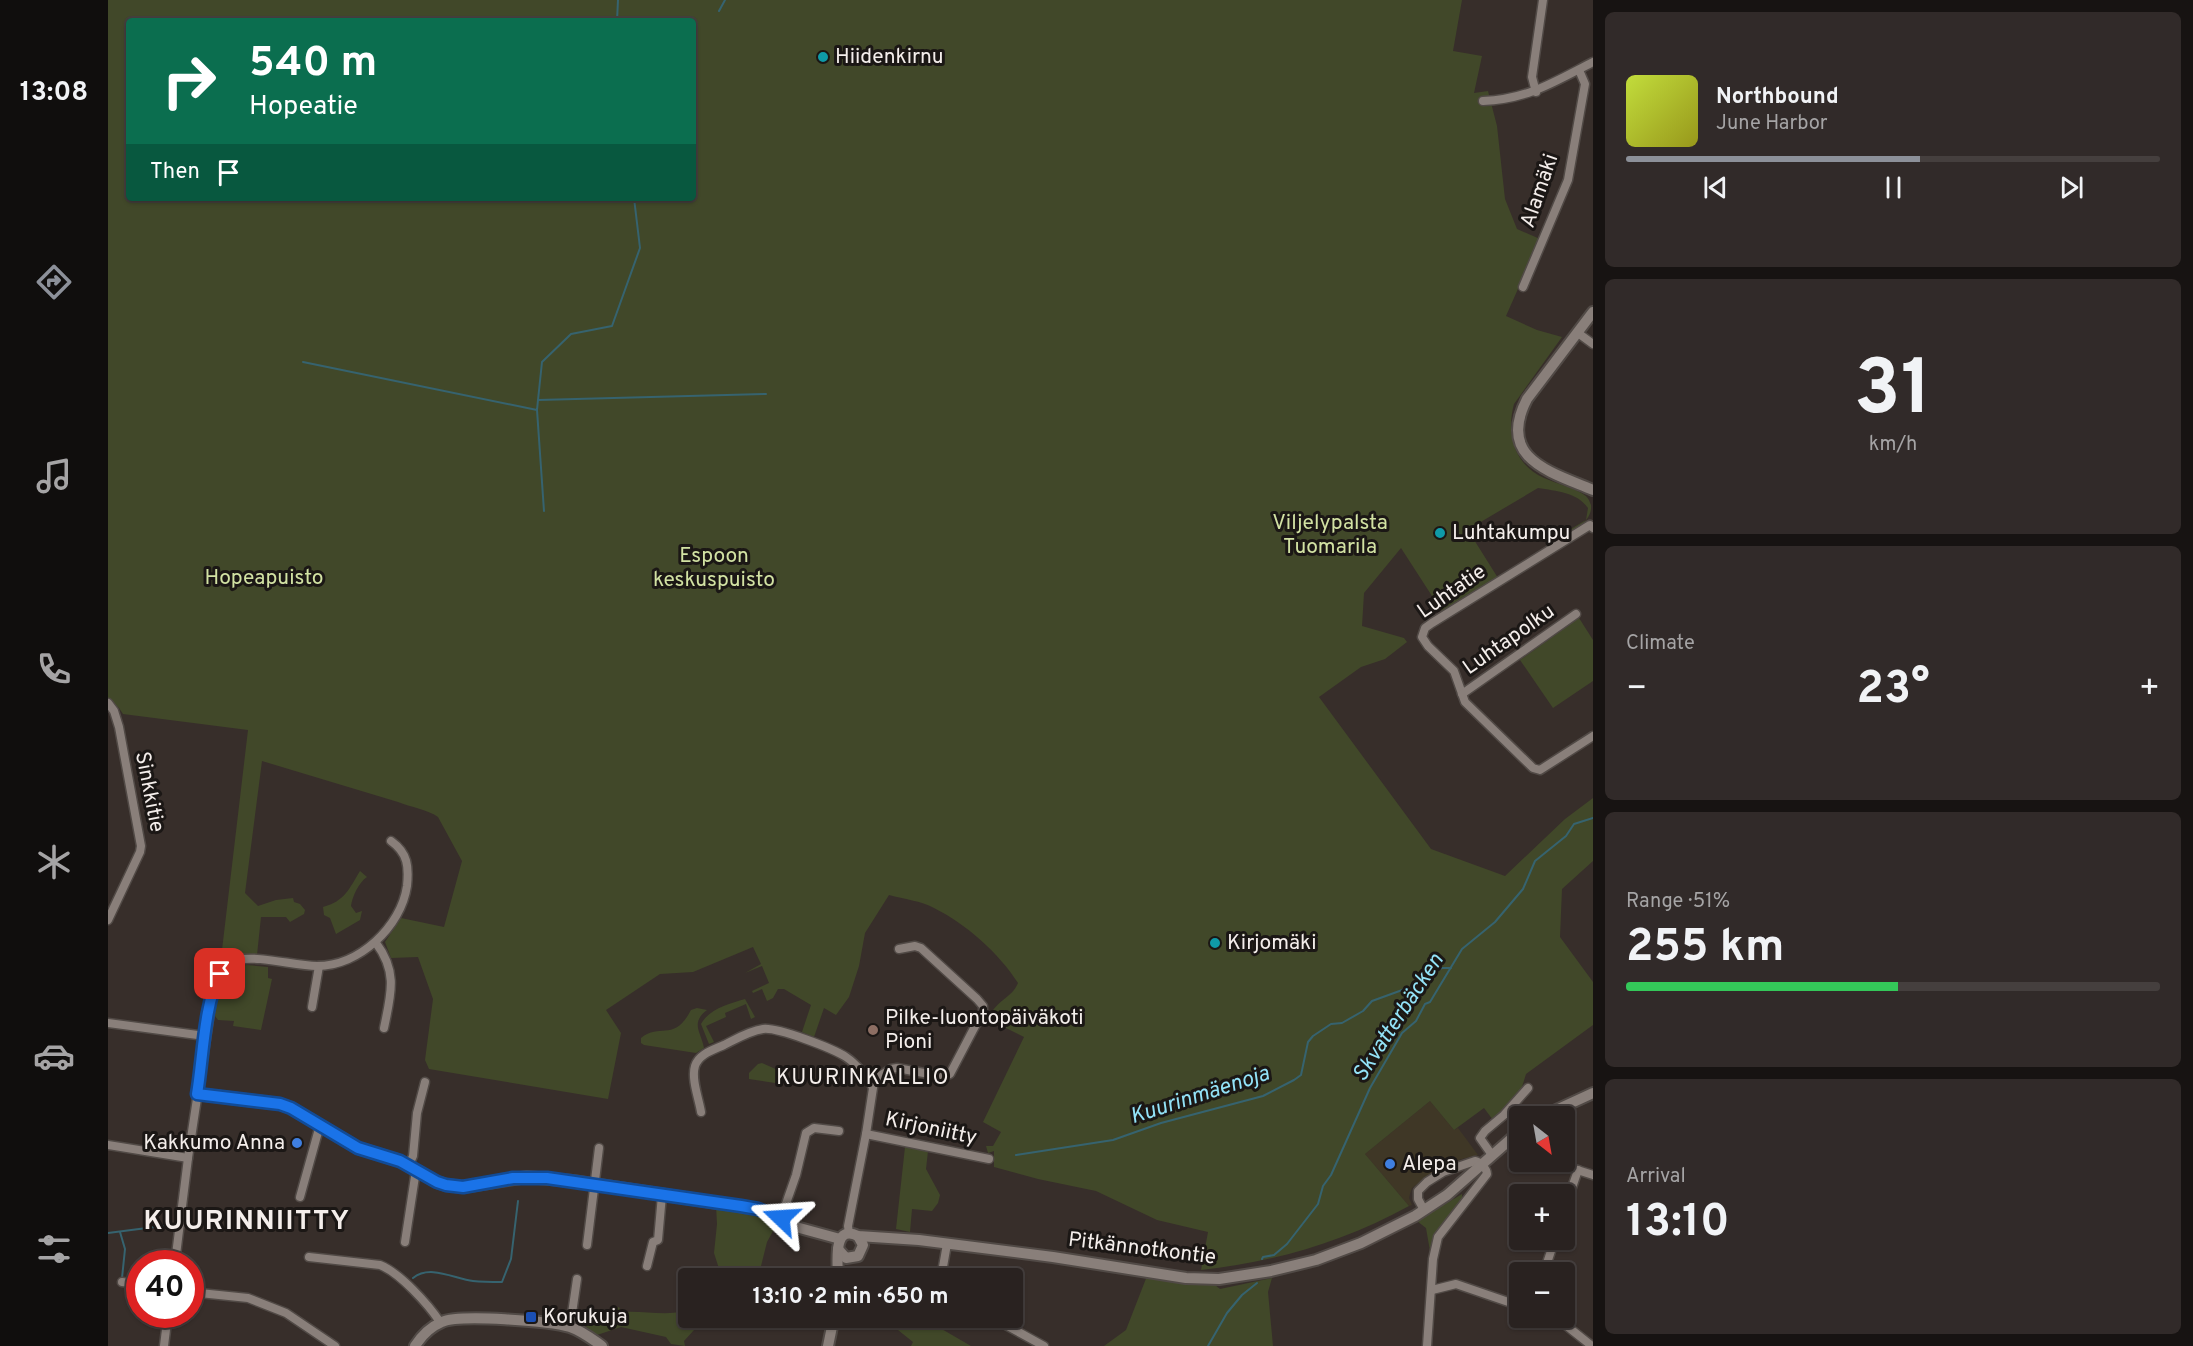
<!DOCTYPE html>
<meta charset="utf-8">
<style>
body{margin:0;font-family:Overpass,sans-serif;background:#312a29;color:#f1f3f6;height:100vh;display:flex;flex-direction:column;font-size:22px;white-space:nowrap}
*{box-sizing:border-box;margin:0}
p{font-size:20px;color:#a5a4a5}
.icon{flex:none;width:33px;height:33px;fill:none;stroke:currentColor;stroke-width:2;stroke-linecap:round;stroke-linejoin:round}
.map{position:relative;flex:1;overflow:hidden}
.details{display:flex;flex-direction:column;gap:12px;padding:12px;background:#171312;width:600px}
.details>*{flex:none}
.banner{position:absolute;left:18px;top:18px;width:570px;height:183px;border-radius:6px;box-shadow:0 2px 4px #0004,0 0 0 2px #453f3e;background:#0b6e4f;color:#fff;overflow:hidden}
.needle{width:39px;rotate:149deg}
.fabs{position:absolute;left:1401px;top:1106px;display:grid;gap:12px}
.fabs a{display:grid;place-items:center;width:66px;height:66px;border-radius:6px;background:#292220;box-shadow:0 2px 4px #0004,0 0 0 2px #453f3e;font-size:30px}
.speed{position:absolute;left:18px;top:1250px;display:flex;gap:12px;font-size:30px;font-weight:700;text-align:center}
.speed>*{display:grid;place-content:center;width:78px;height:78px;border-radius:50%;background:#292220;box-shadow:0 2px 4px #0004,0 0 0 2px #453f3e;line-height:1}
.speed .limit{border:9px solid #d22;background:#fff;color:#111}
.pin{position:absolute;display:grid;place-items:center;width:51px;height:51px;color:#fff;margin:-26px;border-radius:12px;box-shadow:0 3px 9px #0006}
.me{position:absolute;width:66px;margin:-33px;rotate:290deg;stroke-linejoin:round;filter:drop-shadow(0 0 4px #0008)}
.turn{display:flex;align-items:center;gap:21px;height:126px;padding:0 24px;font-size:27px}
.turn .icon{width:78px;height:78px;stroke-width:2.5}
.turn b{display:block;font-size:42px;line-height:51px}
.then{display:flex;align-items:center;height:57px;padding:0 24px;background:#0003;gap:12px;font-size:22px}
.big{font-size:45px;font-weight:700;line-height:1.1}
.details .tile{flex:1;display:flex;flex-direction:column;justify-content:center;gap:9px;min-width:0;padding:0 21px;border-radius:9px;background:#312a29}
.details .dial{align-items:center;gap:0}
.dial b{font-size:78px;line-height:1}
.song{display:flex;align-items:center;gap:18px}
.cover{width:72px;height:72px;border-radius:9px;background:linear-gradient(135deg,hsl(70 70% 55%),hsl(60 70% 35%))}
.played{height:6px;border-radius:3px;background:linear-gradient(90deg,#8c9099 55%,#453f3e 55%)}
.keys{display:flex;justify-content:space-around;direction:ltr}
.heat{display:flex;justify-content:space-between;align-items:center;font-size:33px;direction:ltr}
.charge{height:9px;border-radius:4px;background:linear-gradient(90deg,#34c759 51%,#453f3e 0)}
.trip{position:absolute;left:570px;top:1268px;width:345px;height:60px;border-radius:6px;background:#292220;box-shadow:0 2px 4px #0004,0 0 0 2px #453f3e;font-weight:700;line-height:60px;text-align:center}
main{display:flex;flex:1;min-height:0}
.tab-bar{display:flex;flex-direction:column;width:108px;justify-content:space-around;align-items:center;background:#100e0d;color:#a5a4a5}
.tab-bar .icon{width:42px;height:42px}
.tab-bar .current{color:#8c9099}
.tab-bar b{font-size:27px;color:#f1f3f6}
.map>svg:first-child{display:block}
</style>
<main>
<nav class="tab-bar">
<b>13:08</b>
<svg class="icon current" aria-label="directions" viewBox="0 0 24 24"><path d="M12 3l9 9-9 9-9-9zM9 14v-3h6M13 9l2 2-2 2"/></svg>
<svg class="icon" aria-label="music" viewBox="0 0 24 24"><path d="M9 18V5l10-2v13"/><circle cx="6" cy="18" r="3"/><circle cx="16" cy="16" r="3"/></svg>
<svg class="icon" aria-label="phone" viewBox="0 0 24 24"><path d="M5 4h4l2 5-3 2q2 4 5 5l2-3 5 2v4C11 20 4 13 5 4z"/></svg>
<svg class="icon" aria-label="climate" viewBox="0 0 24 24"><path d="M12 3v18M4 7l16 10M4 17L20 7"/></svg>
<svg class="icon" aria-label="car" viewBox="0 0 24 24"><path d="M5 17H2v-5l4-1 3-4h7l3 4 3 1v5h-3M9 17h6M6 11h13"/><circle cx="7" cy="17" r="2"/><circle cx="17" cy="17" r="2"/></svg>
<svg class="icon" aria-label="filters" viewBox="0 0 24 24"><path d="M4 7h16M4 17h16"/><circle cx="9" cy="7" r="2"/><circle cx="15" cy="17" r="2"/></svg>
</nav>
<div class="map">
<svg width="1485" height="1346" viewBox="0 0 1485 1346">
<rect width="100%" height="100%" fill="#372e2a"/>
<!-- commercial -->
<polygon fill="#3f3726" points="1322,1101 1346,1130 1350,1128 1370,1155 1346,1161 1312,1182 1304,1188 1302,1194 1301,1198 1304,1205 1301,1206 1257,1154"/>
<!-- green -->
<g fill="#414829" fill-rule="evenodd">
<path d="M0 0H1354L1345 51 1374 56 1366 93 1380 91 1389 126 1397 199 1409 229 1432 239 1398 316 1429 330 1454 337 1406 404C1398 433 1406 465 1436 478 1449 484 1464 487 1475 494 1480 497 1481 500 1483 505 1485 521 1465 531 1453 539L1451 536 1478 520 1480 508C1469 492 1448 491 1430 488L1366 526 1363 535 1390 578 1335 613 1293 548 1256 593 1254 626 1296 638 1299 642 1277 659 1253 667 1211 697 1323 849 1397 876 1457 819 1485 798V861L1454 889 1452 937 1485 982V1025L1418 1074 1414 1087 1399 1107 1385 1120 1376 1108 1346 1130 1322 1101 1257 1154 1301 1206C1236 1242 1166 1262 1093 1270L1100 1232 1049 1220 988 1191 930 1179 886 1167V1151L880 1153 878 1146H885L893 1132 875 1122 916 1037 880 1019C888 1000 904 998 910 983 891 953 858 924 826 908 813 901 796 899 781 895L757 933 751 966 741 997 728 1015 716 1008 706 1037 694 1032 703 1005 676 989H670L665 998 659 1001 654 989 645 993 644 991 661 983 654 966 637 973 653 964 645 947 585 972 552 974 498 1010 513 1033 500 1099 321 1069 317 1060 325 999 310 957 283 958 277 942 293 918 336 927 354 861 330 817C321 810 302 807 290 802L154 761 137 893 150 906 168 900 185 898 186 902 192 904 197 910 196 914 182 922 178 917H153L149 955 122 959 118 957 114 950 140 730 15 714 11 708 0 699ZM21 21H585V198H21Z"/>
<polygon points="1471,618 1485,640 1485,681 1445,708 1412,660"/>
<path d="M252 871 259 877C251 882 244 897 243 906L248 913 254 911 252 920 228 934 222 918 216 915 215 907C237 901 241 889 252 871Z"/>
<path d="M139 965 160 967V978L164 979 153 1030 125 1026 126 1021 110 1020 107 1016C109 995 113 968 139 965Z"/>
<path d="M637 999 647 1017 643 1019 638 1004 617 1013 618 1017 598 1026 606 1042 601 1044 593 1024C602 1008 621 1004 637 999Z"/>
<path d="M589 1008 599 1010C582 1023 593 1032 596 1048L588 1053 536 1045 533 1043V1038C553 1022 566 1043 583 1010Z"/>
<polygon points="654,1063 672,1071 667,1083 641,1079 641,1073 650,1064"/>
<polygon points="797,1147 820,1151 818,1169 832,1195 830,1203 824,1211 804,1209 802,1232 788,1229"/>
<polygon points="1354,1194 1354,1200 1327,1235 1322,1251 1318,1228 1309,1221"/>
<polygon points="608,1205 638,1210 670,1222 659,1242 650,1278 614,1278 606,1253 609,1224"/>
<polygon points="1039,1276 1107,1285 1112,1289 1164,1278 1160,1292 1165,1346 996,1346 1018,1330"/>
<path d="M511 1307 513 1312C537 1310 557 1317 580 1310V1317H642L641 1322 632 1330H586L576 1341 577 1346 563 1344 558 1337 513 1327 489 1335 467 1318 468 1312 471 1310 498 1313Z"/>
<polygon points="793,1317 813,1317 863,1346 803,1346 805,1342 790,1330"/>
</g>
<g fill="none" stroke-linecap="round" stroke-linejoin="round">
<!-- stream -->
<g stroke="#36636f" stroke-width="2">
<polyline points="611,11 617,0"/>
<polyline points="509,21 510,0"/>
<polyline points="195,362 429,410 430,400 658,394"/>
<polyline points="430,400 434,362 463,334 504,326 532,248 526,198"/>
<polyline points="429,410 436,511"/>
<polyline points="908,1155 1005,1140 1053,1123 1155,1096 1186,1080 1193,1075 1200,1042 1205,1036 1223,1024 1234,1023 1255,1011 1264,1001 1297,989 1310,987 1322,979 1327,972 1334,968 1343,968"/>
<polyline points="12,1232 17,1249 14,1278"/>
<polyline points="0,1233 62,1225"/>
<polyline points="1154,1259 1155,1257 1166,1255 1179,1244 1210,1204 1215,1186 1223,1175 1262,1088 1294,1033 1308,1021 1317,1004 1322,1002 1354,949 1387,922 1415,889 1427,861 1458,836 1466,824 1485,818"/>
<path d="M305 1278C322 1264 347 1279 365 1281 375 1282 385 1282 394 1282L403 1259 410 1201"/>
<polyline points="1100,1346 1119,1313 1134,1295 1149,1283"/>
</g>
<!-- minor casing -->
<g stroke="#514a46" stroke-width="11">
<g id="minor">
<polyline points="1428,92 1424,77 1435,0"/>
<path d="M1375 101C1420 99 1446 82 1485 62"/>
<polyline points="1415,287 1460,180 1477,84 1471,70"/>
<polyline points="1470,333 1485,344"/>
<polyline points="1485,528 1482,525 1324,623 1317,628 1314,637 1320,646 1346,671 1357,702 1425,768 1432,770 1485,736"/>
<polyline points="1354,694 1468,614"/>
<polyline points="0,703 6,711 11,727 33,846 32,852 0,920"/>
<path d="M268 943C290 972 283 994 276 1028"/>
<polyline points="204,1007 211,966"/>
<polyline points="0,1023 97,1036"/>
<polyline points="762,1082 783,1069 789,1068 832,1076 842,1074 875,1011 875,1006 869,999 813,948 807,946 791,949"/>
<path d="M593 1112C591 1099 583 1079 587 1066 591 1054 605 1050 616 1045 628 1039 641 1031 655 1029 669 1027 724 1048 738 1057 747 1063 760 1077 765 1088L758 1134 740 1226 741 1233"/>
<polyline points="758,1134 881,1159"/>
<polyline points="1398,1143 1406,1151 1412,1153"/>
<polyline points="0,1145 80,1158"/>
<polyline points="1384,1155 1372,1138 1377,1131 1396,1115 1420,1088"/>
<polyline points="1441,1161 1485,1175"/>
<polyline points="301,1165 305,1156 309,1113 317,1082"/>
<polyline points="192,1197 212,1125"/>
<path d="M1316 1210 1310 1199V1191L1319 1182 1335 1172 1367 1161C1372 1162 1379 1169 1379 1174L1330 1237 1325 1259 1319 1346"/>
<polyline points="1456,1211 1470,1170"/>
<polyline points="673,1218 688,1175 698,1133 706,1128 731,1131"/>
<polyline points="297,1242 308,1170"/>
<polyline points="479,1245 491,1148"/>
<path d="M201 1257 272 1265C292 1273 320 1304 332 1322"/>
<path d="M67 1263 80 1158 106 986C111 976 118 963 130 960 151 955 187 966 209 966 251 966 293 927 299 886 301 867 300 853 283 841"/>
<polyline points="539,1266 545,1242 550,1240 554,1195"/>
<polyline points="1436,1272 1447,1239"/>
<polyline points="833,1278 839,1244"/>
<polyline points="14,1282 32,1284"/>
<polyline points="1324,1290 1348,1284 1412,1306"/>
<polyline points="82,1292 140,1298 178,1313 227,1346"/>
<polyline points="883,1317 936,1346"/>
<polyline points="1440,1317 1455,1323 1484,1346"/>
<polyline points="462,1327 469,1279"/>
<polyline points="56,1346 60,1314"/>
</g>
</g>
<!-- tertiary casing -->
<g stroke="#514a46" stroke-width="14">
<g id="tertiary">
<path d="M1485 312 1419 399C1388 459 1443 472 1485 490"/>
<polyline points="89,1094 172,1104 183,1108 250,1148 292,1161 329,1182 338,1185 355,1187 419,1177 465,1181 650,1209 688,1227 732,1239"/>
<polyline points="1435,1116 1485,1093"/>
<polyline points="730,1249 738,1258 750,1256 755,1245 750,1236"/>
<path d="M730 1278C730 1264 724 1223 750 1236L811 1240 945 1257 1078 1278 1111 1279 1163 1271 1208 1260 1253 1243 1307 1216 1339 1195 1412 1131"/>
<path d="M307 1346C314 1335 322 1327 334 1322 351 1314 442 1321 462 1327 474 1331 484 1339 494 1346"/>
<polyline points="720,1346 726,1317"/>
</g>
</g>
<!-- minor -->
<use href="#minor" stroke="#897f7a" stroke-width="8"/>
<!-- tertiary -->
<use href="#tertiary" stroke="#897f7a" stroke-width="10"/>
</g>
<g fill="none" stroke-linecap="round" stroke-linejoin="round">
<!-- route casing -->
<g stroke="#114b97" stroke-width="15">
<path id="route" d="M112 974C96 1004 95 1059 89 1094L172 1104 183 1108 250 1148 292 1161 329 1182 338 1185 355 1187 405 1178H439L633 1206 650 1209 673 1218"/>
</g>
<!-- route -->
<use href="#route" stroke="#1a73e8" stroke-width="10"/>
</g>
<!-- markers -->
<g fill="#0f9aa8" stroke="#1b1715" stroke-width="2">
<circle cx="715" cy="57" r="6"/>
<circle cx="1332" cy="533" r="6"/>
<circle cx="1107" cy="943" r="6"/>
</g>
<circle fill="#8d6e63" stroke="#1b1715" stroke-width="2" cx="765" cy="1030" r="6"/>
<g fill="#3f7fe0" stroke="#1b1715" stroke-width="2">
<circle cx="189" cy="1143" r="6"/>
<circle cx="1282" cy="1164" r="6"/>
</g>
<rect fill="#1a4fb4" stroke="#1b1715" stroke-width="2" x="417" y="1311" width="12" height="12" rx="3"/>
<g text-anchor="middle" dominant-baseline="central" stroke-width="6" stroke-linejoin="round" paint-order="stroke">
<!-- poi labels -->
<g font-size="21" fill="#f4eeeb" stroke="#1b1715" text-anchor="start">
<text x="727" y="57">Hiidenkirnu</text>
<text x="1344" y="533">Luhtakumpu</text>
<text x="1119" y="943">Kirjomäki</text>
<text x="777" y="1018">Pilke-luontopäiväkoti<tspan x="777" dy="24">Pioni</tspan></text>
<text x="177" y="1143" text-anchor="end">Kakkumo Anna</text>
<text x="1294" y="1164">Alepa</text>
<text x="435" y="1317">Korukuja</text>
</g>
<!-- street labels -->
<g font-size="21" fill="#f4eeeb" stroke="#1b1715">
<text transform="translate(1432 191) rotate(-71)">Alamäki</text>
<text transform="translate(1344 592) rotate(-35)">Luhtatie</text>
<text transform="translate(1401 640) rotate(-35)">Luhtapolku</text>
<text transform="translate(41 792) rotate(79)">Sinkkitie</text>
<text transform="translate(823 1129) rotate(12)">Kirjoniitty</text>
<text transform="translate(1034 1249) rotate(7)">Pitkännotkontie</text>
</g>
<!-- park labels -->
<g font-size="21" fill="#d2e2a3" stroke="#1b1715">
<text x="1222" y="523">Viljelypalsta<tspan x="1222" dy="24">Tuomarila</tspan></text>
<text x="606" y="556">Espoon<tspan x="606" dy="24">keskuspuisto</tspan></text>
<text x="156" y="578">Hopeapuisto</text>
</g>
<!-- water labels -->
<g font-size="22" font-style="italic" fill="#93e3f8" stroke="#1b1715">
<text transform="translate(1291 1018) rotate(-57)">Skvatterbäcken</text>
<text transform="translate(1092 1096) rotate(-18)">Kuurinmäenoja</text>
</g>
<!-- neighbourhood labels -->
<g font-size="22" letter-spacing="1.5" fill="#f4eeeb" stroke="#1b1715">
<text x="755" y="1078">KUURINKALLIO</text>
</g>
<!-- district labels -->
<g font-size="27" font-weight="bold" letter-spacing="1.5" fill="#f4eeeb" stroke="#1b1715">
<text x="139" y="1222">KUURINNIITTY</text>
</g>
</g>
</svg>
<div class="fabs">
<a><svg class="needle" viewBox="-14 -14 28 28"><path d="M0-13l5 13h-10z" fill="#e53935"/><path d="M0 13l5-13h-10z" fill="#a5a4a5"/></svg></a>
<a>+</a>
<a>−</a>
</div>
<div class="speed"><div class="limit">40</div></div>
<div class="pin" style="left:112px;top:974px;background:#d93025"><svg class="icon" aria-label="arrive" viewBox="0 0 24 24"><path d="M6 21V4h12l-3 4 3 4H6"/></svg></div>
<svg class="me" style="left:673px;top:1218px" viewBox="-20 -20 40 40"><path d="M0-17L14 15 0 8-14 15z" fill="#1a73e8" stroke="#fff" stroke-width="4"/></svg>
<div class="trip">13:10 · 2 min · 650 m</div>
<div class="banner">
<div class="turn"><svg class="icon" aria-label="right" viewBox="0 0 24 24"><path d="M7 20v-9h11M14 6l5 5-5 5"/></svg><div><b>540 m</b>Hopeatie</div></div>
<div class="then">Then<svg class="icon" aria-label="arrive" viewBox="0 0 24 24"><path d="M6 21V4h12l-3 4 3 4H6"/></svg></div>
</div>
</div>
<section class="details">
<div class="tile">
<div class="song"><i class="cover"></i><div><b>Northbound</b><p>June Harbor</p></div></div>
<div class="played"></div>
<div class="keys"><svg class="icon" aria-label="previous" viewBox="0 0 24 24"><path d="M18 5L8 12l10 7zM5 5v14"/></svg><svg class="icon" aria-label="pause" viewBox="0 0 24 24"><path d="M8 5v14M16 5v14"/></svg><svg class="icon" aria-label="next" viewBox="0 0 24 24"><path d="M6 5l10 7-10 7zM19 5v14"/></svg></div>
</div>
<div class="tile dial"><b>31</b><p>km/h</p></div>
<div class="tile"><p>Climate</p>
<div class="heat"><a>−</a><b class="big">23°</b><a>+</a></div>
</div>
<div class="tile"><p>Range · 51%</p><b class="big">255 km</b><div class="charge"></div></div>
<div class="tile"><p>Arrival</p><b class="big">13:10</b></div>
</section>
</main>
